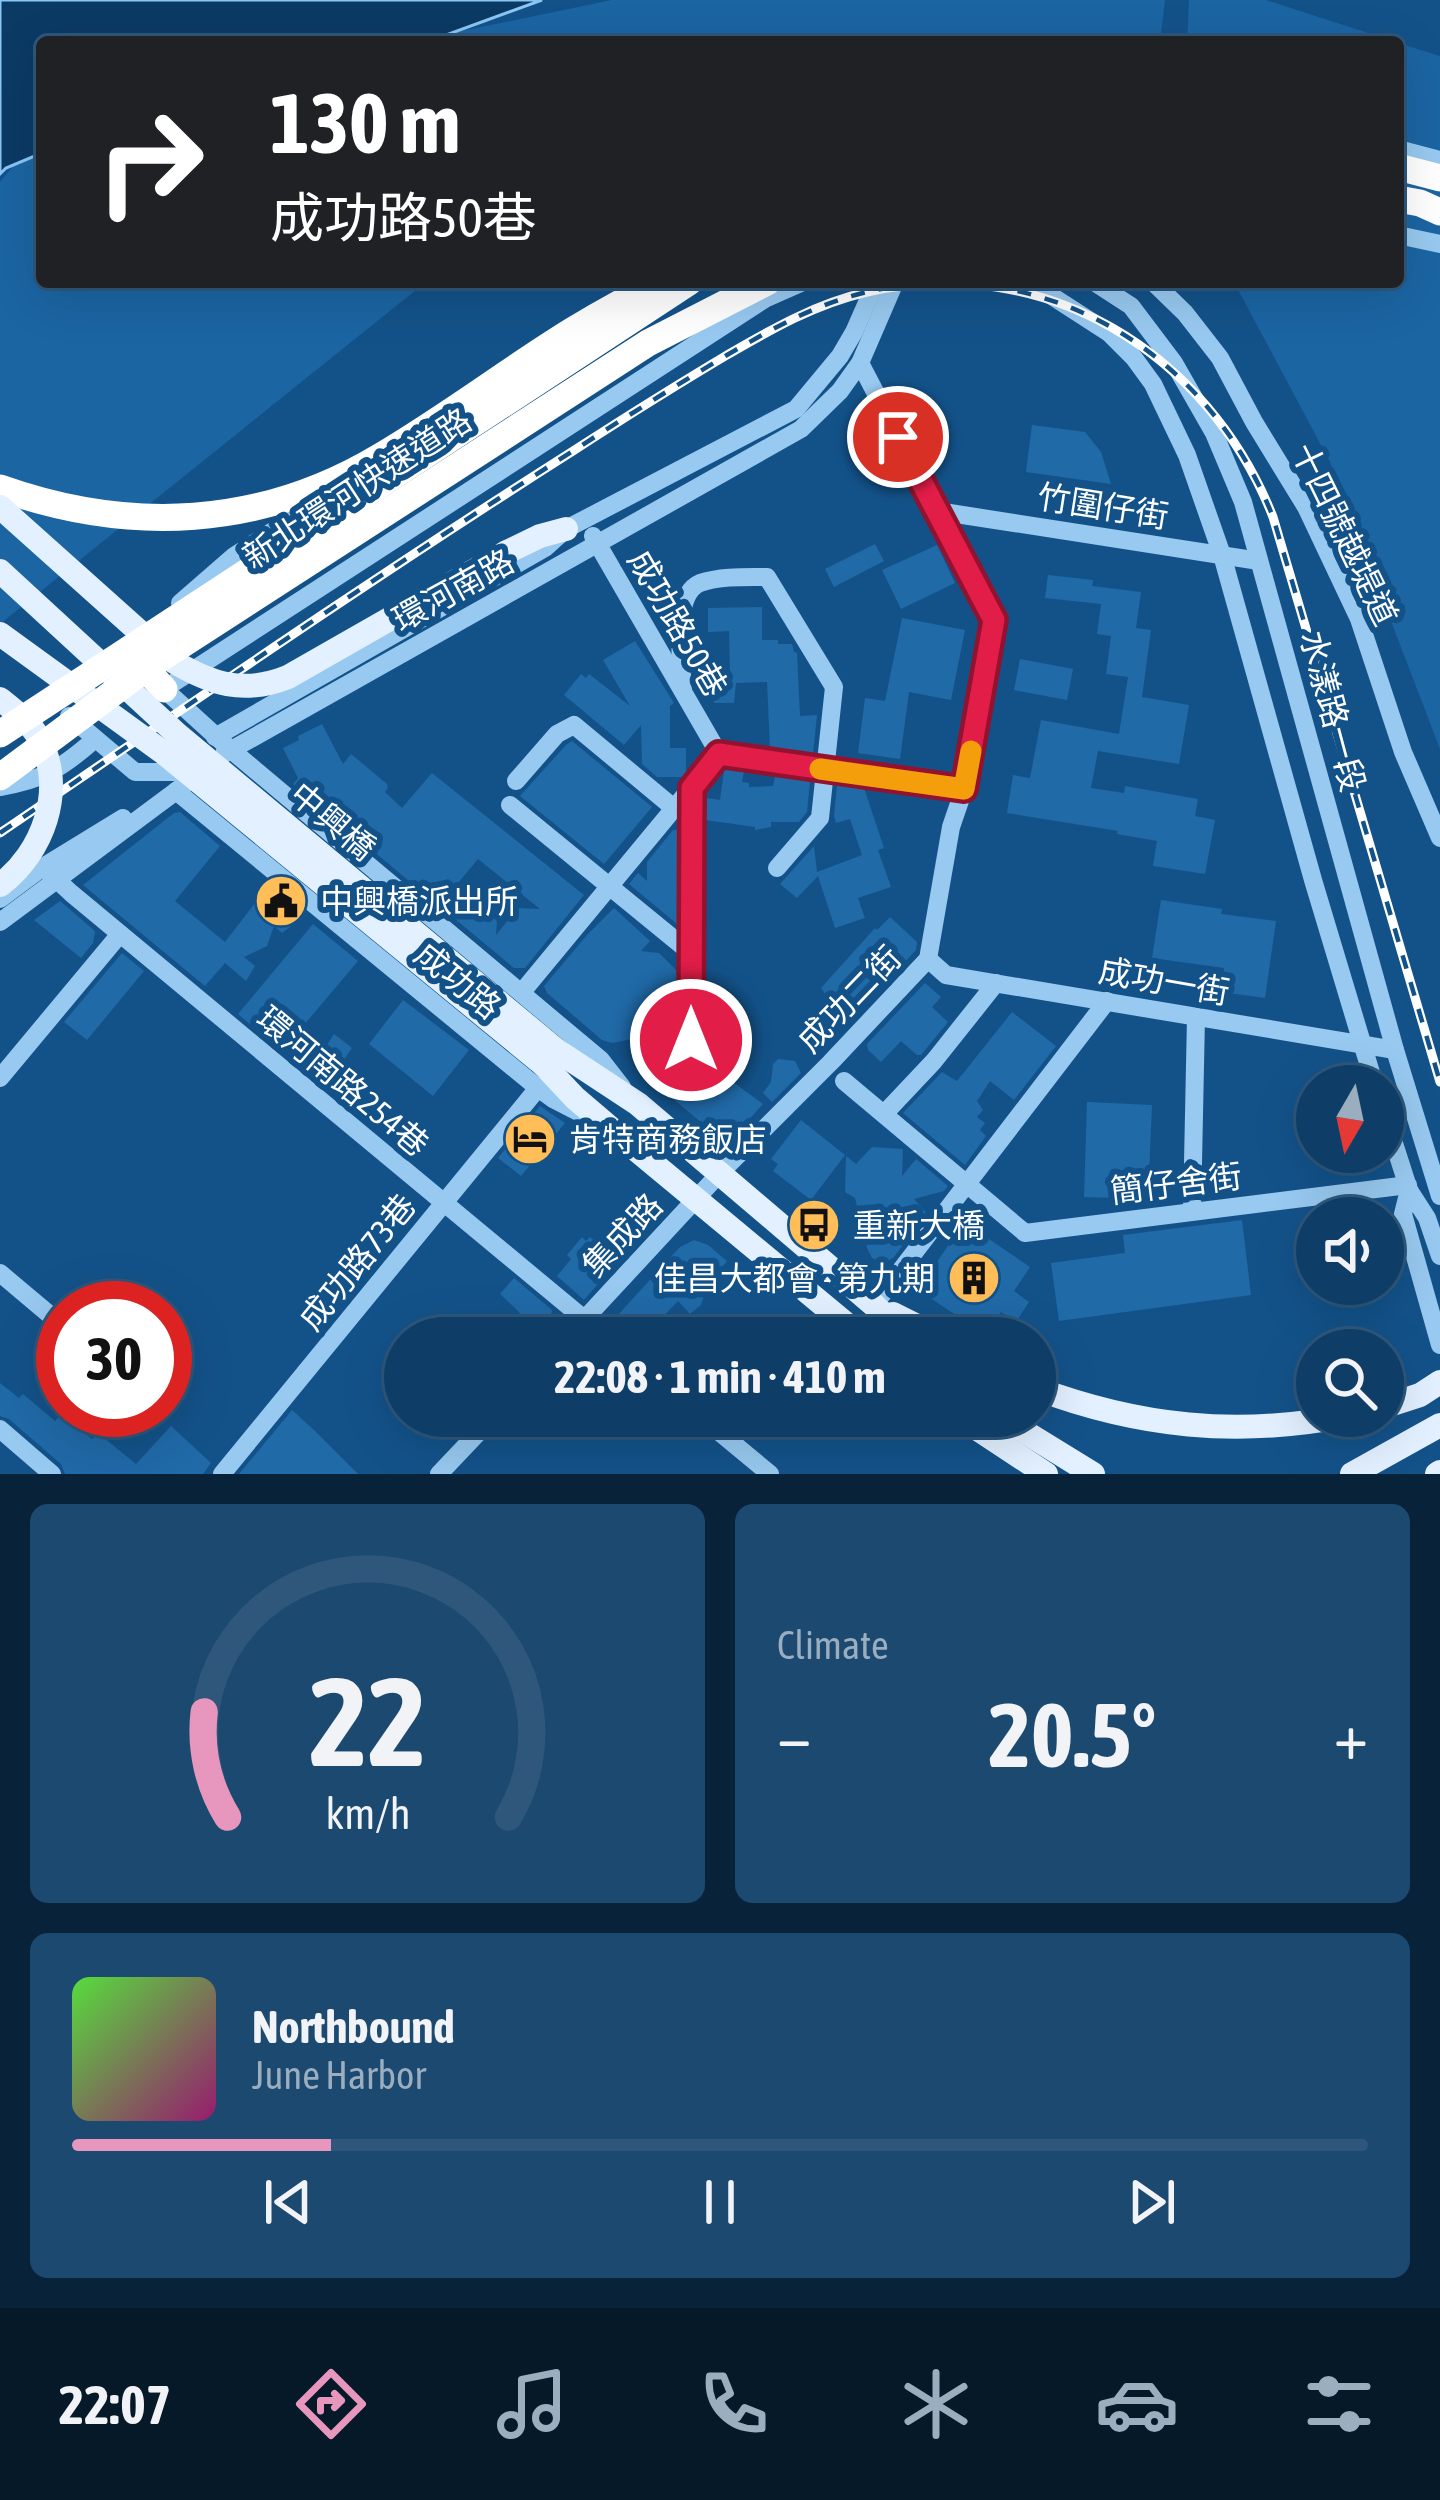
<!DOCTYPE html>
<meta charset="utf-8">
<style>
body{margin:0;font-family:"Asap Condensed","Noto Sans TC",sans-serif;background:#1c4970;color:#f1f3f6;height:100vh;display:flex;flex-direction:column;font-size:45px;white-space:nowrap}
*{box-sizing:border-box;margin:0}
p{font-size:39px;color:#9baec0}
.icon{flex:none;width:66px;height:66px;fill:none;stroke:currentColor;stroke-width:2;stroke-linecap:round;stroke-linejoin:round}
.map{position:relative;height:1474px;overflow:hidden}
.sheet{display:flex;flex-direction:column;gap:30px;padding:30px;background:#082239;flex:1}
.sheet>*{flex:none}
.top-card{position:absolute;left:36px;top:36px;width:1368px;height:252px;border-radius:12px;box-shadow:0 12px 48px #0002,0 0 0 3px #2e577b;background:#202124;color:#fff;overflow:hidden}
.needle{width:78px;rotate:189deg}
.tools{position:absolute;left:1296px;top:1065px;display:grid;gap:24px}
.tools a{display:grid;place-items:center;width:108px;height:108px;border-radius:50%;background:#0e3e67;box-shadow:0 12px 48px #0002,0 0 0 3px #2e577b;font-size:60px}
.speed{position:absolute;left:36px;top:1281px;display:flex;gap:24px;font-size:60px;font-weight:700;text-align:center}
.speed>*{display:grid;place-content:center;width:156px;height:156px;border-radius:50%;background:#0e3e67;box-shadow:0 12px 48px #0002,0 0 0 3px #2e577b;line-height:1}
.speed .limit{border:18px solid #d22;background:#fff;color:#111}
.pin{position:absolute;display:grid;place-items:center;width:102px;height:102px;color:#fff;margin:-51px;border:6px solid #fff;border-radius:50%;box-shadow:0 3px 12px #0007}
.me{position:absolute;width:132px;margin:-66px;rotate:0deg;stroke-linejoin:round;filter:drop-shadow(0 0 9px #0008)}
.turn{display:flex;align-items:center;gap:42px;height:252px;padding:0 36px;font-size:54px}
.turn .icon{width:156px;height:156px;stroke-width:2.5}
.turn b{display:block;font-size:84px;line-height:102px}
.big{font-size:90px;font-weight:700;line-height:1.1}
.sheet .card{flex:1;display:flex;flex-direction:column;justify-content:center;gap:18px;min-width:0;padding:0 42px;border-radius:18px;background:#1c4970}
.sheet .dial{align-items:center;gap:0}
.dial svg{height:312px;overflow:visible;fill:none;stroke:#2e577b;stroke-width:7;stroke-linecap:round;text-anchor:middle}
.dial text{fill:#f1f3f6;stroke:none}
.song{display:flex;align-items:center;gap:36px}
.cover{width:144px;height:144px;border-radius:18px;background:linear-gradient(135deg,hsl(110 70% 55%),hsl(320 70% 35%))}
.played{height:12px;border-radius:6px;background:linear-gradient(90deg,#e797bd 20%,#2e577b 20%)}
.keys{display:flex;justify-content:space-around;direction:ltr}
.heat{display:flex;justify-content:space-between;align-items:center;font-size:66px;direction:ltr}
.sheet .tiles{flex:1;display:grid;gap:30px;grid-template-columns:1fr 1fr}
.card:last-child{grid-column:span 2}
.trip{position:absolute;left:384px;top:1317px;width:672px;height:120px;border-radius:60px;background:#0e3e67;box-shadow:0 12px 48px #0002,0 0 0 3px #2e577b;font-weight:700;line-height:120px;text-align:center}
.tab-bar{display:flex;height:192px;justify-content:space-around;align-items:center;background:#061929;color:#9baec0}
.tab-bar .icon{width:84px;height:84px}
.tab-bar .on{color:#e797bd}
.tab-bar b{font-size:54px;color:#f1f3f6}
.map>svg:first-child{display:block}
</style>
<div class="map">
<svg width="1440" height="1474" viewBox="0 0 1440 1474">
<rect width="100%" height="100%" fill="#135289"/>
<!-- green -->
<g fill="#1b65a3">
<polygon points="612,0 1165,0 1160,42 408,42"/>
<polygon points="1189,0 1266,0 1396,42 1187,42"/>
<polygon points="1398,43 1440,56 1440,749 1330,462 1234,282 1398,282"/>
<polygon points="42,132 42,282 426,282 0,624 0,182"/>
</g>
<!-- water -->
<polygon fill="#0b3a65" stroke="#8ac5f3" stroke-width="3" points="0,0 542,0 427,42 42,42 42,153 6,168 0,174"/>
<!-- building -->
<g fill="#206aa8">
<polygon points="1032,425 1085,432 1101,452 1111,484 1026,472"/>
<polygon points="875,544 884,561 834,587 825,569"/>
<polygon points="937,545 955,583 901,609 882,570"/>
<polygon points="1048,575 1093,580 1092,586 1141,592 1136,628 1151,630 1142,697 1189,705 1179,764 1098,751 1091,788 1124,793 1125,786 1198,799 1195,816 1215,820 1205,874 1153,866 1157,841 1117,834 1118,831 1007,813 1013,775 1030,778 1041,720 1119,734 1128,677 1106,674 1111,636 1097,634 1101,604 1045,598"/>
<polygon points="762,607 762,640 778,640 778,644 792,644 794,652 797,653 800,716 817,715 813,754 770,748 767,682 736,683 734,703 714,703 713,672 730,672 729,631 708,632 708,608"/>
<polygon points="902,618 965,630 951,700 909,692 900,759 858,753 865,698 885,701"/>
<polygon points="635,641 674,703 670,706 670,748 686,748 686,773 683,777 657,777 642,764 641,725 624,745 564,695 581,674 586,678 589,674 630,706 603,660"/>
<polygon points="1020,659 1073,669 1067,700 1014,690"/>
<polygon points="322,724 343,764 351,754 387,784 388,788 385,792 402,808 432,773 584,895 525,968 514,968 454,918 479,906 498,907 496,935 518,908 540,909 478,859 439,906 293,784 298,778 283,748 299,740 298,736"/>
<polygon points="572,741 652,807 604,864 520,796 566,745"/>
<polygon points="729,769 744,771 742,782 749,783 749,787 773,786 775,776 810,781 807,812 799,822 771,822 771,827 755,830 755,827 705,820 707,798 720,800 724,771"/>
<polygon points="837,785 864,788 884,848 878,850 891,887 858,898 865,918 835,928 818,876 797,898 780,884 814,846 817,872 862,855 850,819 836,823 834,816"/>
<polygon points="180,812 220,846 175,901 225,942 268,886 303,917 282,933 274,926 267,946 244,957 255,966 246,981 225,963 205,986 83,885 174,813"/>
<polygon points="673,830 678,830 677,924 629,884 638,873 647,881 647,862"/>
<polygon points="1161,900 1222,909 1221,914 1276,921 1265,998 1221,992 1224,968 1152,958"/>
<polygon points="60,901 95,931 93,943 81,958 34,920"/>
<polygon points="614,908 650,941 641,951 659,953 677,971 677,1014 662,1027 657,1024 647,1036 612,1043 602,1040 547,993 544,986 587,935"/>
<polygon points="890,917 917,942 916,950 844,1027 833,1016 837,1011 835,1007 821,988 875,928 877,930"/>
<polygon points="313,924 358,961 287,1045 279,1048 238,1014"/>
<polygon points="122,953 144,971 87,1040 64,1022"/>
<polygon points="925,983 941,997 932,1007 948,1022 921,1055 917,1055 901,1041 881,1062 868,1050 867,1044"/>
<polygon points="403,1000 469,1050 433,1096 369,1044"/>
<polygon points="1012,1012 1056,1046 1014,1100 990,1081 977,1101 983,1110 977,1117 985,1123 980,1130 986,1136 965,1165 903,1113 942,1072 957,1081"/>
<polygon points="334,1034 352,1048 326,1085 309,1073"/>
<polygon points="679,1048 689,1053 696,1052 704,1058 699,1066 728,1088 733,1082 763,1104 727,1144 647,1077 670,1049"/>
<polygon points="778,1059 795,1061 801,1073 772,1102 763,1093 771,1082 773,1064"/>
<polygon points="1087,1102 1152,1105 1148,1199 1084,1197"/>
<polygon points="540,1106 565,1123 521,1176 498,1158"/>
<polygon points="801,1120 845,1155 811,1200 773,1171 778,1164 771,1159"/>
<polygon points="872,1147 903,1149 902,1176 916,1159 948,1186 944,1191 914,1199 927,1214 893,1258 884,1263 872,1258 867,1248 855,1198 845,1192 846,1156 856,1164"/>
<polygon points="640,1190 655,1205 651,1223 584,1300 557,1276 571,1259 567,1255 582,1237 586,1241 590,1237 597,1243"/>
<polygon points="1242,1220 1251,1295 1059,1321 1051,1263 1125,1253 1123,1235"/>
<polygon points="964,1222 1030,1267 1014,1291 1029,1302 1016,1322 1001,1312 986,1335 918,1290"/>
<polygon points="694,1240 708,1245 727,1261 707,1286 701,1305 690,1314 678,1301 642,1338 617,1316 680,1247"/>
<polygon points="514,1278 552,1310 550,1321 534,1338 519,1338 507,1327 520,1313 500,1294"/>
<polygon points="0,1383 19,1398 23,1394 55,1421 61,1414 92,1439 98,1433 136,1464 171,1426 211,1463 203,1474 65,1474 61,1464 9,1419 0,1416"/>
<polygon points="292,1410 315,1431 358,1474 239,1474"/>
</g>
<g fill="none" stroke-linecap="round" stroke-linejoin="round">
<!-- minor -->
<g stroke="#98c9f0" stroke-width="18">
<polyline points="1398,149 1440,160"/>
<polyline points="1398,235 1440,244"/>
<polyline points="1030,282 1109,333 1134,358 1153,384 1187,455 1222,555 1313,880 1375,1086"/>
<polyline points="1094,282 1131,306 1174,363 1214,433 1243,502 1395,1050 1440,1196"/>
<polyline points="1153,282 1185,313 1220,358 1254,422 1306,507 1359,619 1403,752 1440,838"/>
<polyline points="937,511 1259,561"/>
<polyline points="593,536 719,754"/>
<polyline points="180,603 234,556 337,490"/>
<path d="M683 691C682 664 671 595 700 583 720 576 746 577 767 577L834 687 820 818 777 868"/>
<polyline points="69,716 135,772 188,772"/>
<polyline points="215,737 545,548 566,529 796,409 840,356 854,332 876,282"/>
<polyline points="224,754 801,429 840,391 860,363 895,282"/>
<polyline points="719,754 964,789"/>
<polyline points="516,781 557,734 574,725 675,809"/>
<path d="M0 787C43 780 62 768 94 740"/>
<polyline points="176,791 538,1088 553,1099 586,1116"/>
<polyline points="510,805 691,953"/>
<polyline points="43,867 71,893 607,1338"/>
<polyline points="0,899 43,867 123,818"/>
<polyline points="0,922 203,771"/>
<polyline points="928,959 946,975 1395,1050"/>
<polyline points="522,992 719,754"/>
<polyline points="690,1040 692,788"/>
<polyline points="0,1078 120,934"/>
<polyline points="844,1081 1025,1233 1408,1185"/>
<polyline points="622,1087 601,1060 230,749 164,689 768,297"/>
<polyline points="1383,1109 1409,1190 1403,1214 1440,1345"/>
<polyline points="884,1114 934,1061 996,983"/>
<polyline points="1409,1190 1427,1218 1440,1256"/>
<polyline points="1192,1211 1196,1017"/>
<polyline points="0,1273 63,1326"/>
<polyline points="874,1305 1107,1001"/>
<polyline points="567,1338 720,1173 831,1062 928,959 951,827 964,789 994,620 860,363"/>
<polyline points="700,1416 770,1474"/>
<polyline points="0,1429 52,1474"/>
<polyline points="222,1474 538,1088"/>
<polyline points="439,1474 494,1416"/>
</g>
<!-- major -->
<g stroke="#e2f0ff" stroke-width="24">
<polyline points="507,552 540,536 566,529"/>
<polyline points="556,1050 638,1104 874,1305 908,1338"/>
<polyline points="544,1065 575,1098 609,1127 863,1338"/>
<polyline points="893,1314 941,1338"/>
<path d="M1035 1388C1139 1427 1237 1437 1346 1416"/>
<polyline points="1383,1407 1420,1395 1440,1382"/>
<polyline points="958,1416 1046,1474"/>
<polyline points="999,1416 1093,1474"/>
<polyline points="1352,1474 1440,1425"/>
<polyline points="1437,1474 1440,1472"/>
</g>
<!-- highway -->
<g stroke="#fff" stroke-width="27">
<polyline points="1398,167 1440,178"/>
<polyline points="1398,199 1420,203 1440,212"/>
<path d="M0 488C130 534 261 528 381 456 476 400 562 327 663 282"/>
<polyline points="143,666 164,689"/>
</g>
<!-- rail casing -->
<g stroke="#fff" stroke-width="9">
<path id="rail" d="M0 833C190 704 379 574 573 451 624 418 675 386 727 355 772 329 815 304 867 292 1044 252 1208 352 1273 517L1440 1082"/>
</g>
<!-- rail -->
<use href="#rail" stroke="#135289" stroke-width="4.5" stroke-dasharray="14" stroke-linecap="butt"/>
<!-- minor-bridge -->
<polyline stroke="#98c9f0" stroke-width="18" points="747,302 769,297 803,282"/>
<!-- major-bridge -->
<g stroke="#e2f0ff" stroke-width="24">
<path d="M0 507 171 660C211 684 243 695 288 677L507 552"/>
<polyline points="0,571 178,735 556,1050"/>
<polyline points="0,634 164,753 544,1065"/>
<path d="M0 699C15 711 31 723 40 740 66 790 43 853 0 885"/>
</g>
<!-- highway-bridge -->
<g stroke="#fff" stroke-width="27">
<polyline points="0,734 689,282"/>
<polyline points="0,777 149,666 648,343 767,282"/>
</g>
</g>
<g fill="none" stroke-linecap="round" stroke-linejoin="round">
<!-- route casing -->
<g stroke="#92132f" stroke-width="30">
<polyline id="route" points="691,1040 692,788 719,754 964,789 994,620 898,437"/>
</g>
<!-- route -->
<use href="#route" stroke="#e11d48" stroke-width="21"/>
<!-- slow -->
<polyline stroke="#f59e0b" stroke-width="21" points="820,769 964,789 971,751"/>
</g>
<!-- icons -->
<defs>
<g id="civic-disc" transform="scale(2.7)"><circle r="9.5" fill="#ffbe58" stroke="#135289"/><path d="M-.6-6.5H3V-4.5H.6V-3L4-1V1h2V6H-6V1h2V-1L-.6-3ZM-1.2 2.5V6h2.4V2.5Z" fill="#111"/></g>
<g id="hotel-disc" transform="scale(2.7)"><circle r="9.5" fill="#ffbe58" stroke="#135289"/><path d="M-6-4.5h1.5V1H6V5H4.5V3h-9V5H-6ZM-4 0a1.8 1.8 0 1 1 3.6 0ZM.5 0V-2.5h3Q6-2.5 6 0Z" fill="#111"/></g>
<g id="bus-disc" transform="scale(2.7)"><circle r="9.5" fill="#ffbe58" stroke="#135289"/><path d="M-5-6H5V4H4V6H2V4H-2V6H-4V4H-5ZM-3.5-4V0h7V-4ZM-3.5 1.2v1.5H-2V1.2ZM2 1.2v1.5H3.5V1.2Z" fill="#111"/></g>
<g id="building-disc" transform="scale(2.7)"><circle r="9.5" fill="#ffbe58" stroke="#135289"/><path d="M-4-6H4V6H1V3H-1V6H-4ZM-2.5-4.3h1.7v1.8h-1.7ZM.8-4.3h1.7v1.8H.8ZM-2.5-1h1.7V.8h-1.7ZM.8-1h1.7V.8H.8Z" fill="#111"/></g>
</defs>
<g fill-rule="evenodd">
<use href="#civic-disc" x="281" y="901"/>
<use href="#hotel-disc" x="530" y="1139"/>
<use href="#bus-disc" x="814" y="1225"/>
<use href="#building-disc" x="974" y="1278"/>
</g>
<g text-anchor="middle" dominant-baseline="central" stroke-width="12" stroke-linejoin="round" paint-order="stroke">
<!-- street labels -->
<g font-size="33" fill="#fff" stroke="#135289">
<text transform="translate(357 488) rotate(-33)">新北環河快速道路</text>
<text transform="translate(1103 506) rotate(9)">竹圍仔街</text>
<text transform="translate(1345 534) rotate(64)">十四號越堤道</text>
<text transform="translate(453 590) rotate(-29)">環河南路</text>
<text transform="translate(678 623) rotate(60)">成功路50巷</text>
<text transform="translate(1333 711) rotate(75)">水漾路一段</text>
<text transform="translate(333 821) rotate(40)">中興橋</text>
<text transform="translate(458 980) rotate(39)">成功路</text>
<text transform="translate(1164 981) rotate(10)">成功一街</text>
<text transform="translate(849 999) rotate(-46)">成功二街</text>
<text transform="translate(343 1081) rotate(40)">環河南路254巷</text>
<text transform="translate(1176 1183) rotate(-7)">簡仔舍街</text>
<text transform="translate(622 1235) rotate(-47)">集成路</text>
<text transform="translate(357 1262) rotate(-51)">成功路73巷</text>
</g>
<!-- poi labels -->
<g font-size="33" fill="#fff" stroke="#135289" text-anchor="start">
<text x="320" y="901">中興橋派出所</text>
<text x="569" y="1139">肯特商務飯店</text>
<text x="853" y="1225">重新大橋</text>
<text x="935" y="1278" text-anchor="end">佳昌大都會 - 第九期</text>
</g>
</g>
</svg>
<div class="tools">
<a><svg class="needle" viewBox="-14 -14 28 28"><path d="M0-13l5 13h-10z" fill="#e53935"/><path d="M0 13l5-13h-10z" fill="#9baec0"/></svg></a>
<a><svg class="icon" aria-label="sound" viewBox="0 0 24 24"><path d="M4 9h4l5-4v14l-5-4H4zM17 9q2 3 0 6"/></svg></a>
<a><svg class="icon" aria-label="search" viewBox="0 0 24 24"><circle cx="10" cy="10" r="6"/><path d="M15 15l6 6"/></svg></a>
</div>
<div class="speed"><div class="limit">30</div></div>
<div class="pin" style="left:898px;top:437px;background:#d93025"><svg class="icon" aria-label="arrive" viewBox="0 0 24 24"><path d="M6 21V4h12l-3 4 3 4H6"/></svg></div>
<svg class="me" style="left:691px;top:1040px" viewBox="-20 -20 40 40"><circle r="17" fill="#e11d48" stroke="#fff" stroke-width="3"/><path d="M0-11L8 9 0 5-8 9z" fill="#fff"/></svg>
<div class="trip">22:08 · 1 min · 410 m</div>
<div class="top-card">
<div class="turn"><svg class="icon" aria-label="right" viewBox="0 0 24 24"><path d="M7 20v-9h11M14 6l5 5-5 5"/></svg><div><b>130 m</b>成功路50巷</div></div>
</div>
</div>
<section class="sheet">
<div class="tiles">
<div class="card dial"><svg viewBox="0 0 100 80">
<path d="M14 69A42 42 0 1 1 86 69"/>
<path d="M14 69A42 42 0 0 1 8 42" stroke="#e797bd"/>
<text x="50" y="56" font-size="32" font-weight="700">22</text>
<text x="50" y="72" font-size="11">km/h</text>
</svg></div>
<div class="card"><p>Climate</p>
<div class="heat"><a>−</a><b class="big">20.5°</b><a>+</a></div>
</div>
<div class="card">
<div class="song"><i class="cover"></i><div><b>Northbound</b><p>June Harbor</p></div></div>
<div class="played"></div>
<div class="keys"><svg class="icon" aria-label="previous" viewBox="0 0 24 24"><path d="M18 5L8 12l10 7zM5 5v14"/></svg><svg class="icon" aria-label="pause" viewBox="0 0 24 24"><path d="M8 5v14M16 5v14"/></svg><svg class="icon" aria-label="next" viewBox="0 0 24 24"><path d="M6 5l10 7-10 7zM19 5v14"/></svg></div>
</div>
</div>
</section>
<nav class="tab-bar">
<b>22:07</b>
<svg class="icon on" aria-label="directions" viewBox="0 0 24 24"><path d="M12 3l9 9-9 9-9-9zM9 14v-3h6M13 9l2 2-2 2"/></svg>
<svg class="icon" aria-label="music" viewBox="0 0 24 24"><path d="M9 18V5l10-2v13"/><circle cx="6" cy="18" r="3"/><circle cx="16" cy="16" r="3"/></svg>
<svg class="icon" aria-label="phone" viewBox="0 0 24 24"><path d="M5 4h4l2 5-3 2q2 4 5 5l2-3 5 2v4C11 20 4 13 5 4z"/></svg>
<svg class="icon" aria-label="climate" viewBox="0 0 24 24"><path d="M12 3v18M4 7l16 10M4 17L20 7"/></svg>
<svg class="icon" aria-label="car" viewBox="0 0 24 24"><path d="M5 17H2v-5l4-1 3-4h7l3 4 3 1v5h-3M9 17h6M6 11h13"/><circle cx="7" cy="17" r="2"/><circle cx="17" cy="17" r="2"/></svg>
<svg class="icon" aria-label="filters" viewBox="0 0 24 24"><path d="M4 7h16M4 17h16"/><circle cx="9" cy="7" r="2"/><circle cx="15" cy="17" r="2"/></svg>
</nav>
